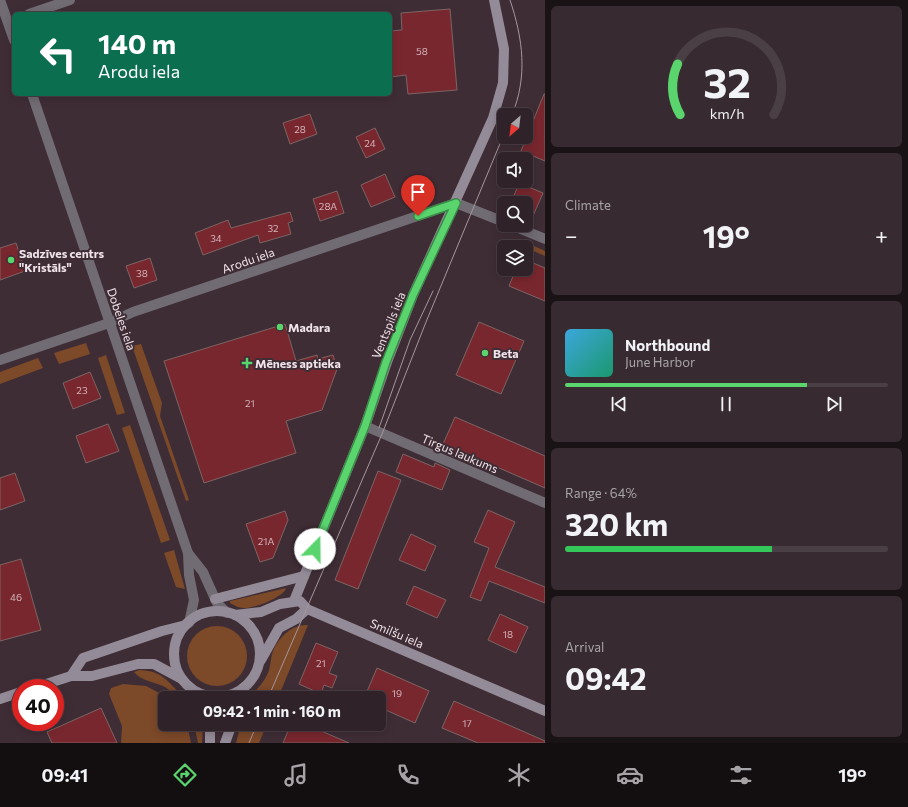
<!DOCTYPE html>
<meta charset="utf-8">
<style>
body{margin:0;font-family:Commissioner,sans-serif;background:#372a30;color:#f1f3f6;height:100vh;display:flex;flex-direction:column;font-size:15px;white-space:nowrap}
*{box-sizing:border-box;margin:0}
p{font-size:13px;color:#a7a4a8}
.icon{flex:none;width:22px;height:22px;fill:none;stroke:currentColor;stroke-width:2;stroke-linecap:round;stroke-linejoin:round}
.map{position:relative;flex:1;overflow:hidden}
.side{display:flex;flex-direction:column;gap:6px;padding:6px;background:#1a1316;width:363px}
.side>*{flex:none}
.hud{position:absolute;left:12px;top:12px;width:380px;height:84px;border-radius:6px;box-shadow:0 2px 10px #0003,0 0 0 1px #4a3f45;background:#0b6e4f;color:#fff;overflow:hidden}
.needle{width:26px;rotate:208deg}
.tools{position:absolute;left:497px;top:108px;display:grid;gap:8px}
.tools a{display:grid;place-items:center;width:36px;height:36px;border-radius:6px;background:#2f2228;box-shadow:0 2px 10px #0003,0 0 0 1px #4a3f45;font-size:20px}
.speed{position:absolute;left:12px;top:679px;display:flex;gap:8px;font-size:20px;font-weight:700;text-align:center}
.speed>*{display:grid;place-content:center;width:52px;height:52px;border-radius:50%;background:#2f2228;box-shadow:0 2px 10px #0003,0 0 0 1px #4a3f45;line-height:1}
.speed .limit{border:6px solid #d22;background:#fff;color:#111}
.pin{position:absolute;display:grid;place-items:center;width:34px;height:34px;color:#fff;margin:-41px -17px;border-radius:50% 50% 50% 0;rotate:-45deg;box-shadow:0 0 4px #0007}
.pin .icon{rotate:45deg}
.me{position:absolute;width:44px;margin:-22px;rotate:22deg;stroke-linejoin:round;filter:drop-shadow(0 0 3px #0008)}
.turn{display:flex;align-items:center;gap:14px;height:84px;padding:0 20px;font-size:18px}
.turn .icon{width:52px;height:52px;stroke-width:2.5}
.turn b{display:block;font-size:28px;line-height:34px}
.big{font-size:30px;font-weight:700;line-height:1.1}
.side .tile{flex:1;display:flex;flex-direction:column;justify-content:center;gap:6px;min-width:0;padding:0 14px;border-radius:6px;background:#372a30}
.side .dial{align-items:center;gap:0}
.dial svg{height:104px;overflow:visible;fill:none;stroke:#4a3f45;stroke-width:7;stroke-linecap:round;text-anchor:middle}
.dial text{fill:#f1f3f6;stroke:none}
.song{display:flex;align-items:center;gap:12px}
.cover{width:48px;height:48px;border-radius:6px;background:linear-gradient(135deg,hsl(200 70% 55%),hsl(160 70% 35%))}
.played{height:4px;border-radius:2px;background:linear-gradient(90deg,#5ad56e 75%,#4a3f45 75%)}
.keys{display:flex;justify-content:space-around;direction:ltr}
.heat{display:flex;justify-content:space-between;align-items:center;font-size:22px;direction:ltr}
.charge{height:6px;border-radius:3px;background:linear-gradient(90deg,#34c759 64%,#4a3f45 0)}
.trip{position:absolute;left:158px;top:691px;width:228px;height:40px;border-radius:6px;background:#2f2228;box-shadow:0 2px 10px #0003,0 0 0 1px #4a3f45;font-weight:700;line-height:40px;text-align:center}
.tabs{display:flex;height:64px;justify-content:space-around;align-items:center;background:#130e10;color:#a7a4a8}
.tabs .icon{width:28px;height:28px}
.tabs .current{color:#5ad56e}
.tabs b{font-size:18px;color:#f1f3f6}
main{display:flex;flex:1;min-height:0}
.map>svg:first-child{display:block}
</style>
<main>
<div class="map">
<svg width="545" height="743" viewBox="0 0 545 743">
<rect width="100%" height="100%" fill="#3f2d36"/>
<!-- green -->
<g fill="#7c4929">
<polygon points="525,242 545,251 545,256 524,247"/>
<polygon points="86,343 90,354 59,364 54,353"/>
<polygon points="141,344 162,403 160,416 189,500 186,501 132,346"/>
<polygon points="106,355 125,413 117,415 98,358"/>
<polygon points="38,358 43,368 0,384 0,372"/>
<polygon points="130,425 170,540 161,543 122,428"/>
<polygon points="174,550 185,589 176,587 164,553"/>
<path d="M286 588C284 597 255 608 245 608 239 608 235 606 230 603V601Z"/>
<path d="M308 625 278 698H251C255 690 263 684 267 675 271 668 270 659 273 651 279 637 292 624 308 625Z"/>
<circle cx="217" cy="656" r="30"/>
<path d="M139 670C167 671 167 685 187 698H177C174 694 170 690 165 687 155 682 141 681 134 672Z"/>
<polygon points="123,684 146,686 169,698 165,698 165,724 187,724 191,743 121,743 122,726 109,694 111,688"/>
<polygon points="194,724 203,724 202,743 198,743"/>
<polygon points="241,724 267,724 259,743 236,743"/>
</g>
<!-- building -->
<g fill="#79272e" stroke="#7c6464">
<polygon points="450,9 457,90 408,94 406,75 390,77 390,31 402,30 401,13"/>
<polygon points="544,94 545,94 545,161 521,151"/>
<polygon points="310,114 317,134 290,144 283,123"/>
<polygon points="375,128 385,149 366,158 356,137"/>
<polygon points="385,174 395,197 371,207 361,185"/>
<polygon points="519,183 543,193 529,225 526,224 526,203 511,203"/>
<polygon points="337,191 344,213 320,221 313,199"/>
<polygon points="290,212 293,221 288,223 291,234 260,243 258,235 203,255 195,233 228,220 231,228"/>
<polygon points="16,243 25,271 0,280 0,248"/>
<polygon points="150,258 157,280 134,288 126,266"/>
<polygon points="526,260 545,268 545,301 509,286 516,269 526,269"/>
<polygon points="479,322 524,341 501,394 456,375"/>
<polygon points="285,324 296,361 317,355 318,359 333,355 337,369 322,410 286,421 296,453 204,483 164,361"/>
<polygon points="90,372 101,398 73,409 63,383"/>
<polygon points="455,417 545,456 545,488 458,450 455,457 440,451"/>
<polygon points="108,424 119,451 86,463 76,436"/>
<polygon points="403,454 434,467 435,463 450,470 442,490 396,472"/>
<polygon points="378,471 401,480 358,589 335,580"/>
<polygon points="15,473 25,501 0,510 0,478"/>
<polygon points="488,510 515,522 495,567 545,587 545,603 489,581 481,601 470,597 489,548 474,542"/>
<polygon points="285,511 288,520 273,558 260,562 246,524"/>
<polygon points="411,534 436,546 425,571 399,560"/>
<polygon points="21,559 41,630 0,641 0,565"/>
<polygon points="414,586 446,600 437,618 406,604"/>
<polygon points="500,614 528,627 516,653 488,640"/>
<polygon points="316,643 338,652 329,673 337,676 332,688 324,685 321,694 299,684"/>
<polygon points="377,668 429,691 415,723 379,707 379,698 365,696"/>
<polygon points="454,701 545,741 545,743 478,743 442,728"/>
<polygon points="101,708 117,743 52,743 47,732"/>
<polygon points="291,724 305,724 349,743 283,743"/>
</g>
<g fill="none" stroke-linecap="round" stroke-linejoin="round">
<!-- street -->
<g stroke="#716c74" stroke-width="10">
<polyline points="0,0 14,40"/>
<polyline points="29,14 70,0"/>
<polyline points="32,94 188,553 189,575 194,600 189,623"/>
<polyline points="511,225 545,239"/>
<polyline points="0,360 109,323 133,312 456,203 504,222"/>
<polyline points="365,426 545,503"/>
<polyline points="188,553 203,572 217,603 227,613"/>
</g>
<!-- secondary -->
<g stroke="#948b98" stroke-width="10">
<polyline points="215,599 304,576"/>
<polyline points="294,601 365,426 387,362 413,295 493,118 503,83 504,49 494,0"/>
<circle cx="217" cy="654" r="43"/>
<polyline points="235,615 261,612 280,604 300,601 307,609 545,711"/>
<polyline points="261,660 279,628 296,619 307,609"/>
<polyline points="71,676 83,658 162,631 186,625"/>
<polyline points="34,688 71,676 92,676 138,664 154,664 182,679"/>
<polyline points="0,699 21,692"/>
<polyline points="210,743 210,724"/>
<polyline points="225,743 232,724"/>
</g>
<!-- tram -->
<g stroke="#a5969d" stroke-width="1">
<path d="M510 0C523 39 528 76 512 115"/>
<polyline points="379,428 410,340 433,291"/>
<polyline points="268,698 382,434 426,322 504,134"/>
<polyline points="249,743 257,724"/>
</g>
</g>
<g fill="none" stroke-linecap="round" stroke-linejoin="round">
<!-- route casing -->
<g stroke="#3a8a48" stroke-width="10">
<polyline id="route" points="315,549 365,426 386,362 413,295 456,203 418,216"/>
</g>
<!-- route -->
<use href="#route" stroke="#5ad56e" stroke-width="7"/>
</g>
<!-- markers -->
<g fill="#5ad56e" stroke="#3f2d36" stroke-width="1.5">
<circle cx="11" cy="260" r="4"/>
<circle cx="280" cy="327" r="4"/>
<circle cx="485" cy="353" r="4"/>
<path d="M245 357h4v4h4v4h-4v4h-4v-4h-4v-4h4z"/>
</g>
<g text-anchor="middle" dominant-baseline="central" stroke-width="4" stroke-linejoin="round" paint-order="stroke">
<!-- number labels -->
<g font-size="10" fill="#d2b4ba">
<text x="422" y="51">58</text>
<text x="300" y="129">28</text>
<text x="370" y="143">24</text>
<text x="328" y="206">28A</text>
<text x="273" y="228">32</text>
<text x="216" y="238">34</text>
<text x="142" y="273">38</text>
<text x="82" y="390">23</text>
<text x="250" y="403">21</text>
<text x="266" y="541">21A</text>
<text x="16" y="597">46</text>
<text x="508" y="634">18</text>
<text x="321" y="663">21</text>
<text x="397" y="693">19</text>
<text x="467" y="723">17</text>
</g>
<!-- poi labels -->
<g font-size="12" font-weight="bold" fill="#f0e3e9" stroke="#3f2d36" text-anchor="start">
<text x="19" y="253">Sadzīves centrs<tspan x="19" dy="14">"Kristāls"</tspan></text>
<text x="288" y="327">Madara</text>
<text x="493" y="353">Beta</text>
<text x="255" y="363">Mēness aptieka</text>
</g>
<!-- street labels -->
<g font-size="12" fill="#f0e3e9" stroke="#3f2d36">
<text transform="translate(248 260) rotate(-19)">Arodu iela</text>
<text transform="translate(122 319) rotate(71)">Dobeles iela</text>
<text transform="translate(388 325) rotate(-68)">Ventspils iela</text>
<text transform="translate(460 453) rotate(23)">Tirgus laukums</text>
<text transform="translate(397 633) rotate(23)">Smilšu iela</text>
</g>
</g>
</svg>
<div class="tools">
<a><svg class="needle" viewBox="-14 -14 28 28"><path d="M0-13l5 13h-10z" fill="#e53935"/><path d="M0 13l5-13h-10z" fill="#a7a4a8"/></svg></a>
<a><svg class="icon" aria-label="sound" viewBox="0 0 24 24"><path d="M4 9h4l5-4v14l-5-4H4zM17 9q2 3 0 6"/></svg></a>
<a><svg class="icon" aria-label="search" viewBox="0 0 24 24"><circle cx="10" cy="10" r="6"/><path d="M15 15l6 6"/></svg></a>
<a><svg class="icon" aria-label="layers" viewBox="0 0 24 24"><path d="M12 4l9 5-9 5-9-5zM3 14l9 5 9-5"/></svg></a>
</div>
<div class="speed"><div class="limit">40</div></div>
<div class="pin" style="left:418px;top:216px;background:#d93025"><svg class="icon" aria-label="arrive" viewBox="0 0 24 24"><path d="M6 21V4h12l-3 4 3 4H6"/></svg></div>
<svg class="me" style="left:315px;top:549px" viewBox="-20 -20 40 40"><circle r="19" fill="#fff"/><path d="M0-13L10 11 0 6-10 11z" fill="#5ad56e"/></svg>
<div class="trip">09:42 · 1 min · 160 m</div>
<div class="hud">
<div class="turn"><svg class="icon" aria-label="left" viewBox="0 0 24 24"><path d="M17 20v-9H6M10 6l-5 5 5 5"/></svg><div><b>140 m</b>Arodu iela</div></div>
</div>
</div>
<section class="side">
<div class="tile dial"><svg viewBox="0 0 100 80">
<path d="M14 69A42 42 0 1 1 86 69"/>
<path d="M14 69A42 42 0 0 1 12 30" stroke="#5ad56e"/>
<text x="50" y="56" font-size="32" font-weight="700">32</text>
<text x="50" y="72" font-size="11">km/h</text>
</svg></div>
<div class="tile"><p>Climate</p>
<div class="heat"><a>−</a><b class="big">19°</b><a>+</a></div>
</div>
<div class="tile">
<div class="song"><i class="cover"></i><div><b>Northbound</b><p>June Harbor</p></div></div>
<div class="played"></div>
<div class="keys"><svg class="icon" aria-label="previous" viewBox="0 0 24 24"><path d="M18 5L8 12l10 7zM5 5v14"/></svg><svg class="icon" aria-label="pause" viewBox="0 0 24 24"><path d="M8 5v14M16 5v14"/></svg><svg class="icon" aria-label="next" viewBox="0 0 24 24"><path d="M6 5l10 7-10 7zM19 5v14"/></svg></div>
</div>
<div class="tile"><p>Range · 64%</p><b class="big">320 km</b><div class="charge"></div></div>
<div class="tile"><p>Arrival</p><b class="big">09:42</b></div>
</section>
</main>
<nav class="tabs">
<b>09:41</b>
<svg class="icon current" aria-label="directions" viewBox="0 0 24 24"><path d="M12 3l9 9-9 9-9-9zM9 14v-3h6M13 9l2 2-2 2"/></svg>
<svg class="icon" aria-label="music" viewBox="0 0 24 24"><path d="M9 18V5l10-2v13"/><circle cx="6" cy="18" r="3"/><circle cx="16" cy="16" r="3"/></svg>
<svg class="icon" aria-label="phone" viewBox="0 0 24 24"><path d="M5 4h4l2 5-3 2q2 4 5 5l2-3 5 2v4C11 20 4 13 5 4z"/></svg>
<svg class="icon" aria-label="climate" viewBox="0 0 24 24"><path d="M12 3v18M4 7l16 10M4 17L20 7"/></svg>
<svg class="icon" aria-label="car" viewBox="0 0 24 24"><path d="M5 17H2v-5l4-1 3-4h7l3 4 3 1v5h-3M9 17h6M6 11h13"/><circle cx="7" cy="17" r="2"/><circle cx="17" cy="17" r="2"/></svg>
<svg class="icon" aria-label="filters" viewBox="0 0 24 24"><path d="M4 7h16M4 17h16"/><circle cx="9" cy="7" r="2"/><circle cx="15" cy="17" r="2"/></svg>
<b>19°</b>
</nav>
